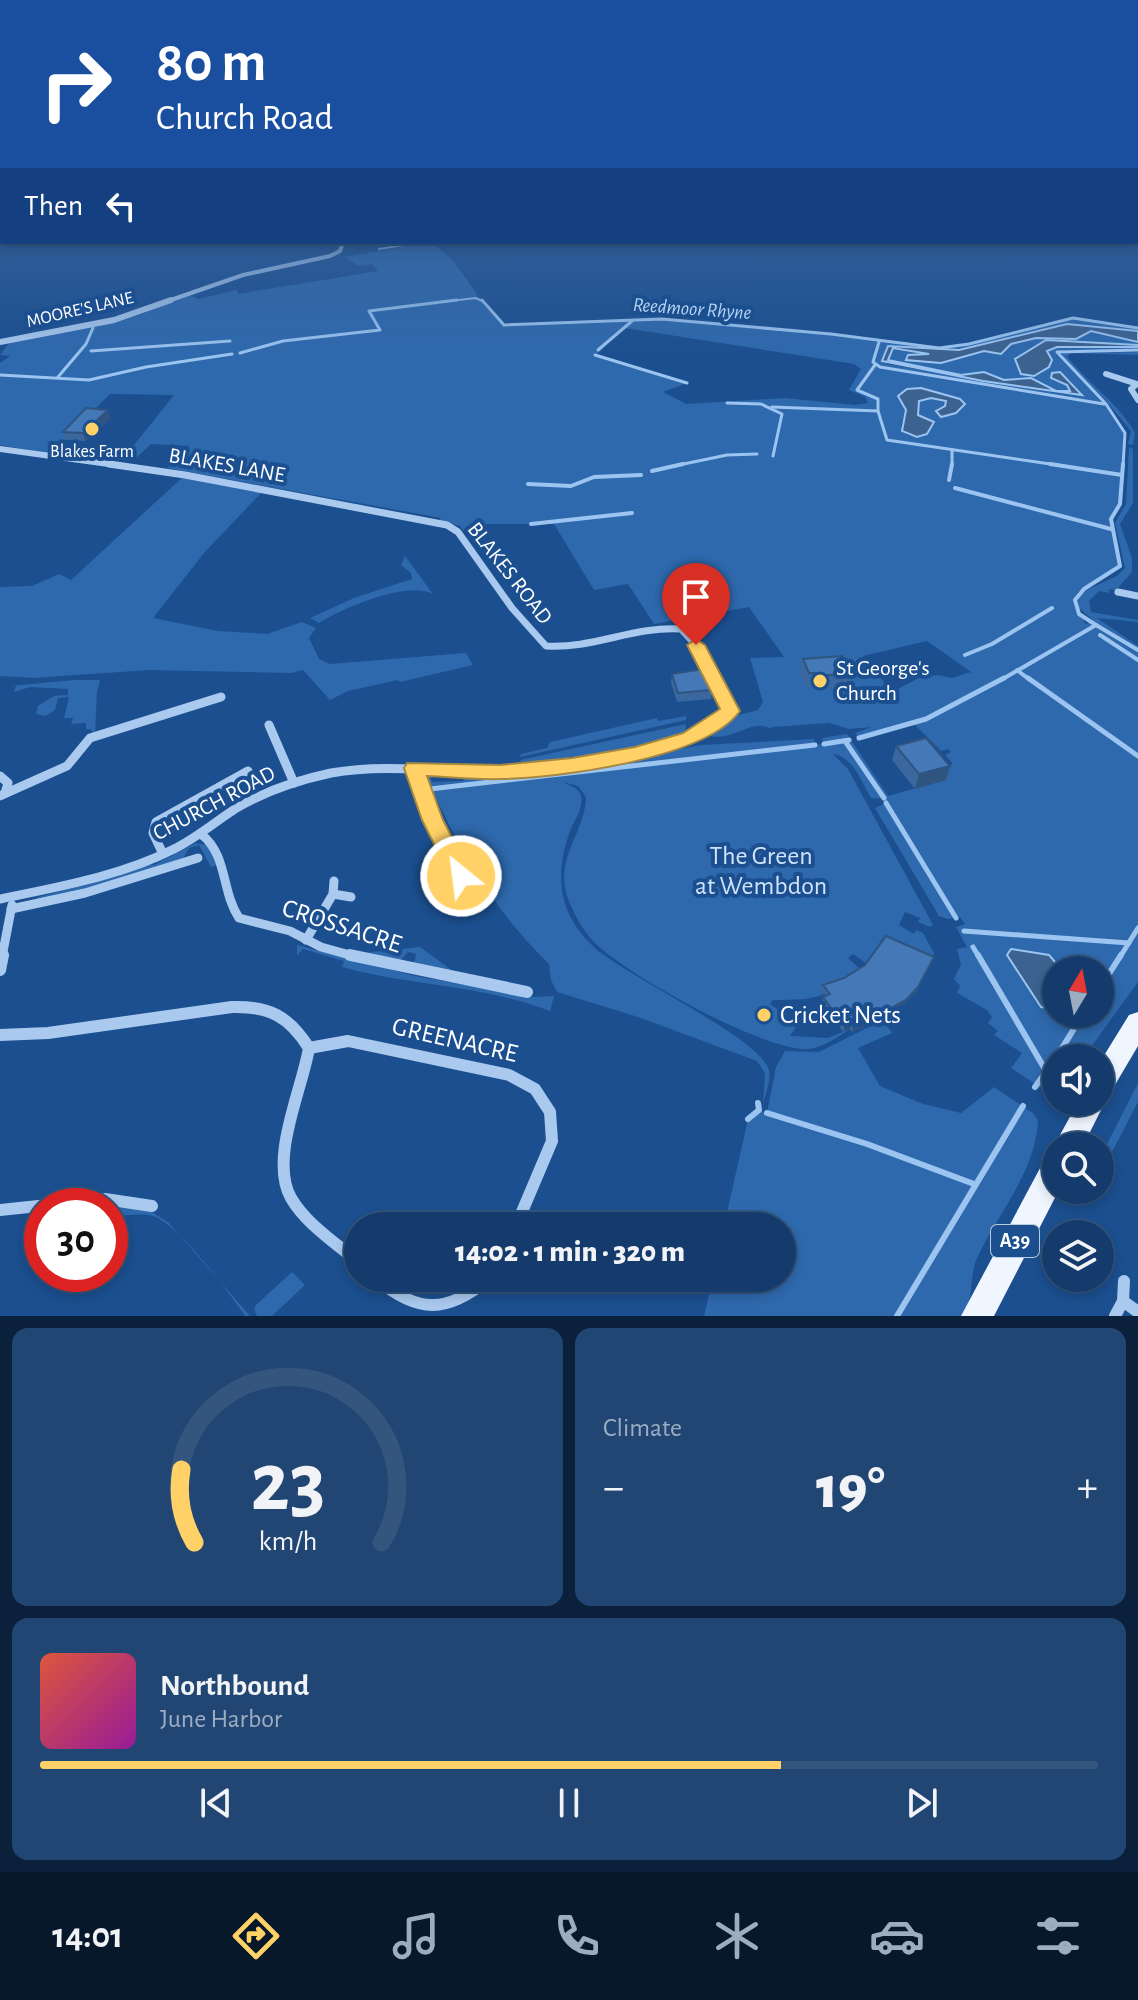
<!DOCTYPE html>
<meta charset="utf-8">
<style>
body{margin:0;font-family:"Alegreya Sans",sans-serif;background:#214673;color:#f1f3f6;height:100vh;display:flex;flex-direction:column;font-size:30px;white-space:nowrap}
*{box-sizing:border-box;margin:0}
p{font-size:26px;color:#9dadc1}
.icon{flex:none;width:44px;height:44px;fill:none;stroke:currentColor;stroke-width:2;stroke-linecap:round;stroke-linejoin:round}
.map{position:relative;height:1316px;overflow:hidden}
.drawer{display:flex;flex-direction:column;gap:12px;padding:12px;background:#0b203b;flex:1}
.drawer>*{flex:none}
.guide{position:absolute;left:0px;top:0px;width:1138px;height:244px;box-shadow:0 4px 12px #0003,0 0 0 2px #33557e;background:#1a4fa0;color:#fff;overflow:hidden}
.needle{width:52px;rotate:10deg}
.buttons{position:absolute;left:1042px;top:956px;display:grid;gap:16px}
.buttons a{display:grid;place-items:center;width:72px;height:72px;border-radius:50%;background:#143b6b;box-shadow:0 4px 12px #0003,0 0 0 2px #33557e;font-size:40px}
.speed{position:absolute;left:24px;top:1188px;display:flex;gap:16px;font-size:40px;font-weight:700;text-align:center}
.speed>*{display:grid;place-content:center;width:104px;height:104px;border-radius:50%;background:#143b6b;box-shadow:0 4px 12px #0003,0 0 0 2px #33557e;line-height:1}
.speed .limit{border:12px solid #d22;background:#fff;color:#111}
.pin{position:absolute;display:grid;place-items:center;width:68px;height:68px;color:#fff;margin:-82px -34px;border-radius:50% 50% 50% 0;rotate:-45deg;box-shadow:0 0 8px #0007}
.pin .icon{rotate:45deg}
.me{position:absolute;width:88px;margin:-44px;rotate:331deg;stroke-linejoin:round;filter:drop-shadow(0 0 6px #0008)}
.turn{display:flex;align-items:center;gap:28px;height:168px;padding:0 24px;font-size:36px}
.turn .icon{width:104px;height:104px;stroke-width:2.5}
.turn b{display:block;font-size:56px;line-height:68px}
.then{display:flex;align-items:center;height:76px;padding:0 24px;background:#0003;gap:16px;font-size:30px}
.big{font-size:60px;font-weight:800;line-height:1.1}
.drawer .tile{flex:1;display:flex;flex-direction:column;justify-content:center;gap:12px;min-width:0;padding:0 28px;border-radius:16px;background:#214673}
.drawer .dial{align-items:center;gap:0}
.dial svg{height:208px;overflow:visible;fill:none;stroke:#33557e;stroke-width:7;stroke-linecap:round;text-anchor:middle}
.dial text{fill:#f1f3f6;stroke:none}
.song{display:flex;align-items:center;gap:24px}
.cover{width:96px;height:96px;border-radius:12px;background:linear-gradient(135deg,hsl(10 70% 55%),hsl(300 70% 35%))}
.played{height:8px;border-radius:4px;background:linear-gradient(90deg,#ffd166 70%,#33557e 70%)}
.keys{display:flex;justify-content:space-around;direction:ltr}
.heat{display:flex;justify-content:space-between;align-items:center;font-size:44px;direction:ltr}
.drawer .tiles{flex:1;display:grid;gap:12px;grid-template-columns:1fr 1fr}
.tile:last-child{grid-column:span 2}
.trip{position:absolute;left:344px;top:1212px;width:452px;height:80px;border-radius:40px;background:#143b6b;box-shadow:0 4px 12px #0003,0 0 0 2px #33557e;font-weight:800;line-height:80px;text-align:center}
.dock{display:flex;height:128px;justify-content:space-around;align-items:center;background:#08182b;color:#9dadc1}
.dock .icon{width:56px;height:56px}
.dock .active{color:#ffd166}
.dock b{font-size:36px;color:#f1f3f6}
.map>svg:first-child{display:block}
</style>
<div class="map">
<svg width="1138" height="1316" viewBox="0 0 1138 1316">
<rect width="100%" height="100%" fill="#1b4f8f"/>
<!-- green -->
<g fill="#2e69ad" fill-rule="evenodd">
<path d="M431 242 452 259 477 294 476 298 482 300 504 325 662 319 831 334 939 348 969 344 1073 318 1138 328V331L1075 324 959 350 888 346 887 364 1069 395 1082 393 1060 372 1070 391H1056L1022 377 1004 380 979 373 961 375 887 360 893 348 930 355H908L912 361 941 363 984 351 1003 352 1011 344 1042 336 1060 339 1095 331 1138 342V345L1046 340 1015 359 1021 374 1034 376 1052 360 1047 353 1050 348 1138 347V350H1065L1057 352 1071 369 1061 353 1138 352V355L1071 353 1067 356C1088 384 1118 402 1135 433L1133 445 1128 444 1131 431 1106 401 1084 383 1106 404 1125 433 1120 504 1111 520 1120 566 1078 592 1074 606 1086 624 1093 620 1079 608 1078 601 1082 592 1117 576 1125 568 1115 523 1126 504 1129 447 1133 449V503L1120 524 1132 558V572L1116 590 1109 589V593L1099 591 1089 601 1091 612 1138 620V622L1097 618 1138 646V982L1083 1058H1056V1090L1052 1095 1011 1068 1022 1053 994 1035 998 1031 988 1023 992 1017 987 1010 957 993 960 986 954 979 961 964 957 949 967 947 956 927 965 924 960 917 948 919 939 916 875 808 886 803 884 799 871 798C861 781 853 757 833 754L848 769 933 925 930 927 918 922 920 918 905 912 899 925 914 934 916 930 923 933 934 953 931 959 883 938 866 963 853 954 848 958 860 969C824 998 820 1000 773 1000L770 1004 798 1024 790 1036 828 1038 850 1029C837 1037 822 1049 806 1049 760 1049 629 976 595 943 583 931 573 913 567 896 555 858 585 832 586 797L578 786 563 782C569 785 579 788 581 796 584 808 574 821 570 831 554 875 558 915 595 948 626 976 760 1038 769 1070 771 1081 765 1095 763 1106L765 1073 757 1061 638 1017 557 992 551 980 549 964C498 914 463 858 434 793H427L422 772 428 769 432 782 463 781 467 777 622 761 701 745 814 739 815 745 824 744 822 738 847 734 888 796 945 780 937 770 953 764 945 755 951 752 948 749 941 751 913 723 859 738 855 733 872 727 849 729 829 723 772 727 771 729C752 717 731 744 708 735V731L731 717 758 710 763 702 750 658 784 657 749 607 654 624 628 584 594 590 554 524H476L472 525 475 535 468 536 460 526 439 521 441 518 167 468 189 446 151 444 133 461 122 460 174 395 110 394 51 454 0 445V363L10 356 0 355 10 342 139 315 188 294 198 299 237 290 238 294 378 271 372 264 358 266 345 257ZM625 328 854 364 861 369 849 390 865 397 868 403 855 405 785 398 686 404 663 392 687 383 596 355ZM914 388 931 390 964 406 956 413 945 406 946 401 931 398 919 401 918 415 934 423 921 437 907 435 901 425 906 413 902 403ZM927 641 971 672 952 678 938 675 919 678 892 692 863 656ZM1049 955 1062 970H1100V1014H1056Z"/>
<polygon points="185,475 263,491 204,553 153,618 218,631 267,634 302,622 316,628 309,638 319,659 330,664 466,653 473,665 400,682 398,680 348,691 330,700 303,670 291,673 149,670 33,678 0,676 0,587 32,586 59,574 71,580"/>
<path d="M405 556 433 594C407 580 343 608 319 623L310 618 354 598 412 579 411 573 401 565Z"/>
<polygon points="74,680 100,680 97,692 95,734 90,729 86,729 86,723 71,724 73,718 64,718 69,697 58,698 55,710 46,716 36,714 38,706 54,696 68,695 68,689 30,687 14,692 16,686 10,686"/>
<polygon points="686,716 686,720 520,757 521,754 547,748 550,742 657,718 658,721"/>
<path d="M686 724 685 733C634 754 583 761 529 765L522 764 520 760Z"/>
<path d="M196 843 211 846 217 865 211 867 199 845 189 848 183 859C143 872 75 900 35 898L119 876 147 864 154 865Z"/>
<path d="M297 945 415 976 535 997 554 996 550 1011C483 985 411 986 342 967L344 961 303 949 297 955Z"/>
<polygon points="420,947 457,974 414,964 416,954 408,952 400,961 363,953"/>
<path d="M896 1013 885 1023 892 1033 858 1048 880 1086 923 1104 961 1113 994 1087 1034 1114 1038 1121C1035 1173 999 1211 978 1256 969 1274 974 1297 964 1316H704L713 1278H782V1226H724L748 1119 759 1110 767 1113 776 1067 785 1051 819 1052Z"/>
<polygon points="1138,1083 1138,1102 1100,1175 1100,1158"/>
<path d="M108 1205 147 1209 169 1223 250 1316H245C228 1291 182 1229 156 1217 145 1212 125 1216 112 1216V1210Z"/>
<polygon points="292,1272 305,1285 272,1316 257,1316 254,1309 256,1305"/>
</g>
<!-- water -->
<g fill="#3c6290" stroke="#9cc4f0" stroke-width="2">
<polygon points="1067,324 1138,331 1138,342 1091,331 1076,339 1036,338 1011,344 1001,354 984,351 941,363 906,360 908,355 929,354 893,348 888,360 961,375 984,372 1004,380 1031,378 1056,391 1070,391 1067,385 1051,378 1052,373 1060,372 1082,395 983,381 882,361 888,346 959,350"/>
<polygon points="1046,340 1138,345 1138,347 1057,347 1047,351 1052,360 1049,367 1034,376 1021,374 1015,359"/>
<polygon points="921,388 960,399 965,404 956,413 941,417 936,411 945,406 946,401 931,398 919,401 918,415 934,422 927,434 917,437 902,431 906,410 898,396 907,389"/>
<polygon points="1011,949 1049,955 1062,970 1056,970 1056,996 1049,1008 1041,1007 1007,955"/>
</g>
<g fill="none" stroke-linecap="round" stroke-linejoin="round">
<!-- stream-far4 -->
<g stroke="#9cc4f0" stroke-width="2">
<polyline points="379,249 424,242"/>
<polyline points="441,302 476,298 484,302"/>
</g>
<!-- stream-far3 -->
<g stroke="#9cc4f0" stroke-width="3">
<polyline points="482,300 504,325 662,319 831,334 939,348 969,344 1073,318 1138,328"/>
<polyline points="879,342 873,362 880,367 1104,404"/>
<polyline points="598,350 632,321"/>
<polyline points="91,351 230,341"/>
<polyline points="240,353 283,341 380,330 369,311 457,300"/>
<polyline points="595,355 687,383"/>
<polyline points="875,365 857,390 878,399 878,411 887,440 1064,466"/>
<polyline points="0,375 89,380 146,367 232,354"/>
<polyline points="58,377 86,344 93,328"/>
<polyline points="727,403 761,404 782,414 773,456"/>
<polyline points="772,407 878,411"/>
<polyline points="952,450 952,466"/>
<polyline points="674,466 727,455 757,454"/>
<polyline points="1123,466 1125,433 1106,404 1057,352 1138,350"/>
</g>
<!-- stream-far2 -->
<g stroke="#9cc4f0" stroke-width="4">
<polyline points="1050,464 1122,475"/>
<polyline points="652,471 683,464"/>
<polyline points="949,480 952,464"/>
<polyline points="528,484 571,486 594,477 641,475"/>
<polyline points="955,488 1111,529"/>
<polyline points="531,524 632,513"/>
<polyline points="1096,625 1138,650"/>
<polyline points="1100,635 1138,660"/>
<polyline points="965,655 992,644 1052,608"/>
<polyline points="1017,670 1030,680"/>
<polyline points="1001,680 1096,625 1079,614 1075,600 1084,589 1120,566 1111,519 1120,504 1123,464"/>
</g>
<!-- stream-far1 -->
<g stroke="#9cc4f0" stroke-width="5">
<polyline points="1028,678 1138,756"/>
<polyline points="859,738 926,719 1004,678"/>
<polyline points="845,741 884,798"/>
<polyline points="824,744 849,740"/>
<polyline points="430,789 815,745"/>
<polyline points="886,803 956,918"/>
<polyline points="964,931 1129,943"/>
<polyline points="973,947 979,957"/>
<polyline points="1120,957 1138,928"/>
</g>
<!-- stream -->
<g stroke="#9cc4f0" stroke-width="6">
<polyline points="978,955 1046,1071"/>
<polyline points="1100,988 1121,955"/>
<polyline points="1056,1058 1083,1014"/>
<polyline points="1035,1087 1056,1058"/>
<polyline points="767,1113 867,1144 974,1184"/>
<polyline points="748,1119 759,1110 758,1103"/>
<polyline points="897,1316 1023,1106"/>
</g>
<!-- street-far4 -->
<polyline stroke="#a9c9ee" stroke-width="4" points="165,302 243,275 330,256 340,251 343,242"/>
<!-- street-far3 -->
<g stroke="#a9c9ee" stroke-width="6">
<polyline points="0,342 114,320 171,300"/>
<polyline points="1106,374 1137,384 1131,389 1138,400"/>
<polyline points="0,449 123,466"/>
</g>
<!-- street-far2 -->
<g stroke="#a9c9ee" stroke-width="7">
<path d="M109 464 185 475 447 525 458 532 512 608 546 646C593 649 634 626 681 629L696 645 714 680"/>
<polyline points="1118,592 1138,596"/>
</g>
<!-- street-far1 -->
<g stroke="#a9c9ee" stroke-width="9">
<polyline points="269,725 294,783"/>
<polyline points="414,768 432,820 461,876"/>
<polyline points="0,776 8,783 5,793"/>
<polyline points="0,796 67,766 90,738 221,697"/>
<path d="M201 834C228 855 221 891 239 918L290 931 321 947 357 957"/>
<polyline points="163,854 153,833 156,822 248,771"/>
<polyline points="333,894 351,897"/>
<path d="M0 899C58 887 121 876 174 849 196 838 215 822 235 809 265 791 298 780 331 773 382 764 432 771 483 772 560 774 671 762 731 711L713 678"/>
<polyline points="11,909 85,893 198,858"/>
<polyline points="306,940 333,894 334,881"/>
<polyline points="2,957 12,905"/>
</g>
<!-- street -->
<g stroke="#a9c9ee" stroke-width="12">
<polyline points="350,955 527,992"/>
<polyline points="0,970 3,955"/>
<path d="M0 1035 48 1033 232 1007C269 1006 289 1016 309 1048 302 1090 269 1159 291 1198 306 1224 336 1243 358 1262"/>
<polyline points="309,1048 348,1041 509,1075 535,1089 550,1112 552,1141 516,1226"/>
<polyline points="0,1210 105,1199 152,1206"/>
<path d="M375 1278C418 1314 447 1314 490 1278"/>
<polyline points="1123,1301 1138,1312"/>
<polyline points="1115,1316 1123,1301 1124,1281"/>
</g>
<!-- primary -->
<g fill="#f0f6ff" fill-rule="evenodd">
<polygon points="1138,1012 1138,1046 1109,1095 1103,1097 1105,1102 1083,1146 1056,1146 1056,1150 1054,1146 1078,1102 1100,1102 1100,1062 1129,1015"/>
<polygon points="1056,1153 1056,1190 1059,1190 994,1316 961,1316 1046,1157"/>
</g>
</g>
<!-- wall -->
<g fill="#3a679d">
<polygon points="111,418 85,441 65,440 63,432"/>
<polygon points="803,659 854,677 851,691 839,692 838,688 815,690 813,687 806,687 800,673"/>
<polygon points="672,674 712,690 711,699 677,702 671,683"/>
<polygon points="896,746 950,766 946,780 915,789 892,760"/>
<polygon points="934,957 917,991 904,1004 868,1025 852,1032 850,1029 843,1032 822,1002 823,997 826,996 822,990 823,985"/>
</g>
<!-- shaded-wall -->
<g fill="#305480">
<polygon points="108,410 111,418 85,441 83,433"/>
<polygon points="950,766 946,780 915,789 919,774"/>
<polygon points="934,957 917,991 904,1004 868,1025 852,1032 853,1027"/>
<polygon points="851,1024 850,1029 843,1032 845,1027"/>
</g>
<!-- building -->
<g fill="#4478b7" stroke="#305480" stroke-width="2">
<polygon points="86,408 108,410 83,433 63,432"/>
<polygon points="842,656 854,677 842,678 841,674 817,676 816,673 809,673 803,659"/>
<polygon points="703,669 712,690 678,693 672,674"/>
<polygon points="926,738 950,766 919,774 896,746"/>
<polygon points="886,936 934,957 918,987 906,1000 869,1020 853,1027 851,1024 845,1027 823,997 830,994 823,985 844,978 865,965"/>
</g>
<!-- sky -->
<linearGradient id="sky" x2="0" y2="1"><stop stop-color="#0f2b4f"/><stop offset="0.49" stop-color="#39639b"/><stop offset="1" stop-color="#39639b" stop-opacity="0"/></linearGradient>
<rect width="1138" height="359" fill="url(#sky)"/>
<!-- route -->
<path fill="#ffd166" stroke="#a68842" stroke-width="2" d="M696 639 705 645 740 711C706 759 558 778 501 779 477 780 452 777 427 776L443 820 472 876 469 882 461 885 453 882 422 820 404 768 407 763 501 765 572 758 635 747 683 733 720 709 687 645Z"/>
<!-- markers -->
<g fill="#ffd166" stroke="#1b4f8f" stroke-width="3">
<circle cx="92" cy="429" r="8"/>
<circle cx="820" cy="681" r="8"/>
<circle cx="764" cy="1015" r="8"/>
</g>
<g text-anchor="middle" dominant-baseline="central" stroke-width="8" stroke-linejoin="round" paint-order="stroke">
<!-- far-street labels -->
<g font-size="18" fill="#fff" stroke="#1b4f8f">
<text transform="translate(80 310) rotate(-13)">MOORE'S LANE</text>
</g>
<!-- far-poi labels -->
<g font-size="18" fill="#fff" stroke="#1b4f8f">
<text x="92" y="452">Blakes Farm</text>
</g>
<!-- far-water labels -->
<g font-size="20" font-style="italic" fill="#b5d3f5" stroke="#1b4f8f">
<text transform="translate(692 309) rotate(4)">Reedmoor Rhyne</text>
</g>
<!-- shield labels -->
<rect fill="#1b4f8f" stroke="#bbcadd" stroke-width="2" x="991" y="1225" width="48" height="32" rx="6"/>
<g font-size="20" font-weight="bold" fill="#fff">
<text x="1015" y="1241">A39</text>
</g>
<!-- street labels -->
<g font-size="22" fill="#fff" stroke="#1b4f8f">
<text transform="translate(227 465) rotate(10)">BLAKES LANE</text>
<text transform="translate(510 573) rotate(52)">BLAKES ROAD</text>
<text transform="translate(214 803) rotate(-28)">CHURCH ROAD</text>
</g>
<!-- poi labels -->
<g font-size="22" fill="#fff" stroke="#1b4f8f" text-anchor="start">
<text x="836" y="668">St George's<tspan x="836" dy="25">Church</tspan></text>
</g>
<!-- near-park labels -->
<g font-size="26" fill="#cfe3fa" stroke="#1b4f8f">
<text x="761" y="856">The Green<tspan x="761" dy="30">at Wembdon</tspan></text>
</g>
<!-- near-street labels -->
<g font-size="26" fill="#fff" stroke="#1b4f8f">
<text transform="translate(342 926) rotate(18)">CROSSACRE</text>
<text transform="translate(455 1040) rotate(13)">GREENACRE</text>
</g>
<!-- near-poi labels -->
<g font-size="26" fill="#fff" stroke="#1b4f8f" text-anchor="start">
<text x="780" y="1015">Cricket Nets</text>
</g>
</g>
</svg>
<div class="buttons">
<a><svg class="needle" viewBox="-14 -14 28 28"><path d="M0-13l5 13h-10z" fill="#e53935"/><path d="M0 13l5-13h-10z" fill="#9dadc1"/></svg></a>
<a><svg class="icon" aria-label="sound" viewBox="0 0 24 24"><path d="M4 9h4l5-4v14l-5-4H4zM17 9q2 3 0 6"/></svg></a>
<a><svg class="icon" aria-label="search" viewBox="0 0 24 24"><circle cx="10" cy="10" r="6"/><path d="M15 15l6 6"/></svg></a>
<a><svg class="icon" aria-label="layers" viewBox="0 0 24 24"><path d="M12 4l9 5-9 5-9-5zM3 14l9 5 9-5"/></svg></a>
</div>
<div class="speed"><div class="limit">30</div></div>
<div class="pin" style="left:696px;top:645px;background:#d93025"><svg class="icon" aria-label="arrive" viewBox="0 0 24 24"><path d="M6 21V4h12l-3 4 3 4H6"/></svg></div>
<svg class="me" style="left:461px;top:876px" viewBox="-20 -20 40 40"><circle r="17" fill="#ffd166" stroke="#fff" stroke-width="3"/><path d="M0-11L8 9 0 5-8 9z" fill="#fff"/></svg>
<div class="trip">14:02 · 1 min · 320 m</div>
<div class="guide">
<div class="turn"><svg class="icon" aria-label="right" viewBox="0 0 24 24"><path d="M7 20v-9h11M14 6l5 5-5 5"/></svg><div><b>80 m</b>Church Road</div></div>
<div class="then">Then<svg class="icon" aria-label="left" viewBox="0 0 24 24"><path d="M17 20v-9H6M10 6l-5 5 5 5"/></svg></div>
</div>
</div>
<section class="drawer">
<div class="tiles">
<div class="tile dial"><svg viewBox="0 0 100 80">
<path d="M14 69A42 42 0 1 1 86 69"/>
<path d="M14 69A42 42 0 0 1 9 41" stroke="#ffd166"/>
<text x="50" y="56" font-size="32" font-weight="700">23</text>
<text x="50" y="72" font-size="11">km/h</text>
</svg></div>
<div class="tile"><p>Climate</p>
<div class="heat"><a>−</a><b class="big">19°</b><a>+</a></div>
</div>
<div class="tile">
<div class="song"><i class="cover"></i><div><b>Northbound</b><p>June Harbor</p></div></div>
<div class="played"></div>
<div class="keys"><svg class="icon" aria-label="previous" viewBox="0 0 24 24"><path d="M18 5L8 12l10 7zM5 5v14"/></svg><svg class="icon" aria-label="pause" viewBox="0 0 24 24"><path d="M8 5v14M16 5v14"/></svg><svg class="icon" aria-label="next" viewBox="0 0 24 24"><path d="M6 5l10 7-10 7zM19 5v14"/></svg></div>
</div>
</div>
</section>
<nav class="dock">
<b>14:01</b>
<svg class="icon active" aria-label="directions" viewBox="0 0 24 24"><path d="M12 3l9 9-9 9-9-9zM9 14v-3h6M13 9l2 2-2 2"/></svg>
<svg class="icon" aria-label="music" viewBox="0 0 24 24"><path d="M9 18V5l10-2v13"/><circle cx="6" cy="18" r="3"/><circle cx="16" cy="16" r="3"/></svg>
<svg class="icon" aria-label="phone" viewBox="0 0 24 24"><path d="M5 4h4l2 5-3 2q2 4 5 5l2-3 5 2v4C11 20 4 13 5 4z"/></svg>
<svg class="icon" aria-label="climate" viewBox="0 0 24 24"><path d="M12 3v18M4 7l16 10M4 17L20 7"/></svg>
<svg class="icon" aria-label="car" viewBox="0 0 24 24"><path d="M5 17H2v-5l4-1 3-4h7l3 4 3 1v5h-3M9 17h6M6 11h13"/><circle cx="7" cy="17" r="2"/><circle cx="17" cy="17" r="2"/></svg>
<svg class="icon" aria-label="filters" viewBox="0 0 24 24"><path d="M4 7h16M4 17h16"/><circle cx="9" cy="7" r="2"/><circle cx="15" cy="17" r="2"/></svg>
</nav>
